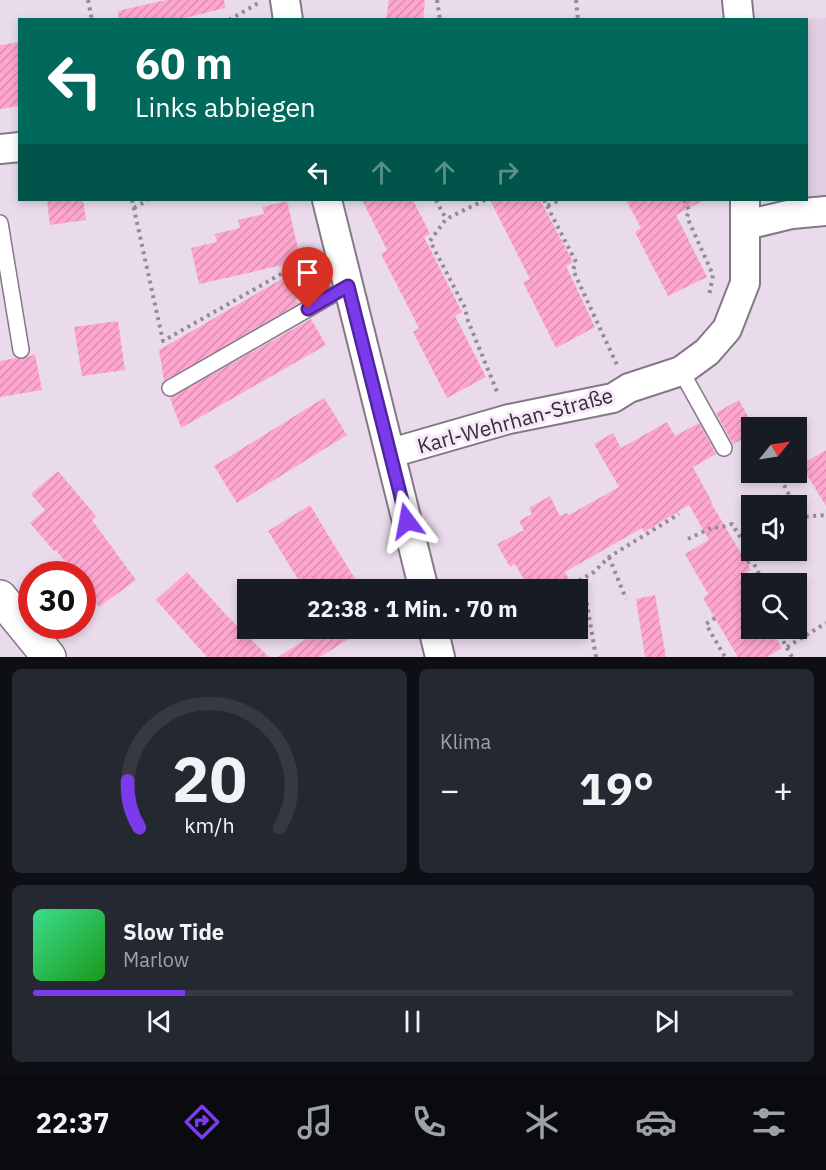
<!DOCTYPE html>
<html lang="de">
<meta charset="utf-8">
<style>
body{margin:0;font-family:"IBM Plex Sans",sans-serif;background:#242831;color:#f1f3f6;height:100vh;display:flex;flex-direction:column;font-size:22px;white-space:nowrap}
*{box-sizing:border-box;margin:0}
p{font-size:20px;color:#9ea1a6}
.icon{flex:none;width:33px;height:33px;fill:none;stroke:currentColor;stroke-width:2;stroke-linecap:round;stroke-linejoin:round}
.map{position:relative;height:657px;overflow:hidden}
.panel{display:flex;flex-direction:column;gap:12px;padding:12px;background:#0d0f14;flex:1}
.panel>*{flex:none}
.banner{position:absolute;left:18px;top:18px;width:790px;height:183px;border-radius:0px;box-shadow:0 3px 9px #0003;background:#00695c;color:#fff;overflow:hidden}
.needle{width:39px;rotate:60deg}
.buttons{position:absolute;left:741px;top:417px;display:grid;gap:12px}
.buttons a{display:grid;place-items:center;width:66px;height:66px;border-radius:0px;background:#171b24;box-shadow:0 3px 9px #0003;font-size:30px}
.speed{position:absolute;left:18px;top:561px;display:flex;gap:12px;font-size:30px;font-weight:700;text-align:center}
.speed>*{display:grid;place-content:center;width:78px;height:78px;border-radius:50%;background:#171b24;box-shadow:0 3px 9px #0003;line-height:1}
.speed .limit{border:9px solid #d22;background:#fff;color:#111}
.pin{position:absolute;display:grid;place-items:center;width:51px;height:51px;color:#fff;margin:-62px -26px;border-radius:50% 50% 50% 0;rotate:-45deg;box-shadow:0 0 6px #0007}
.pin .icon{rotate:45deg}
.me{position:absolute;width:66px;margin:-33px;rotate:347deg;stroke-linejoin:round;filter:drop-shadow(0 0 4px #0008)}
.turn{display:flex;align-items:center;gap:21px;height:126px;padding:0 18px;font-size:27px}
.turn .icon{width:78px;height:78px;stroke-width:2.5}
.turn b{display:block;font-size:42px;line-height:51px}
.lanes{display:flex;align-items:center;height:57px;padding:0 18px;background:#0003;justify-content:center;gap:30px;direction:ltr}
.lanes .off{opacity:.35}
.big{font-size:45px;font-weight:800;line-height:1.1}
.panel .tile{flex:1;display:flex;flex-direction:column;justify-content:center;gap:9px;min-width:0;padding:0 21px;border-radius:9px;background:#242831}
.panel .dial{align-items:center;gap:0}
.dial svg{height:156px;overflow:visible;fill:none;stroke:#363941;stroke-width:7;stroke-linecap:round;text-anchor:middle}
.dial text{fill:#f1f3f6;stroke:none}
.song{display:flex;align-items:center;gap:18px}
.cover{width:72px;height:72px;border-radius:9px;background:linear-gradient(135deg,hsl(150 70% 55%),hsl(120 70% 35%))}
.played{height:6px;border-radius:3px;background:linear-gradient(90deg,#7c3aed 20%,#363941 20%)}
.keys{display:flex;justify-content:space-around;direction:ltr}
.heat{display:flex;justify-content:space-between;align-items:center;font-size:33px;direction:ltr}
.panel .tiles{flex:1;display:grid;gap:12px;grid-template-columns:1fr 1fr}
.tile:last-child{grid-column:span 2}
.trip{position:absolute;left:237px;top:579px;width:351px;height:60px;border-radius:0px;background:#171b24;box-shadow:0 3px 9px #0003;font-weight:800;line-height:60px;text-align:center}
.menu{display:flex;height:96px;justify-content:space-around;align-items:center;background:#090b0e;color:#9ea1a6}
.menu .icon{width:42px;height:42px}
.menu .selected{color:#7c3aed}
.menu b{font-size:27px;color:#f1f3f6}
.map>svg:first-child{display:block}
</style>
<div class="map">
<svg width="826" height="657" viewBox="0 0 826 657">
<defs>
<pattern id="building-hatch" width="6" height="6" patternUnits="userSpaceOnUse" patternTransform="scale(1.5)"><rect width="6" height="6" fill="#fea6cf"/><path d="M-1 1l2-2M0 6l6-6M5 7l2-2" fill="none" stroke="#da8fb2"/></pattern>
</defs>
<rect width="100%" height="100%" fill="#eadbec"/>
<!-- built -->
<polygon fill="#e2cee4" points="826,18 826,203 807,200 806,19"/>
<!-- building -->
<g fill="url(#building-hatch)">
<polygon points="166,0 224,0 225,8 177,20 119,20 118,11"/>
<polygon points="389,0 425,0 423,20 386,20"/>
<polygon points="20,42 20,106 0,109 0,45"/>
<polygon points="47,200 83,200 86,220 50,225"/>
<polygon points="362,200 413,200 430,234 424,237 462,312 455,316 486,377 447,398 413,332 419,328 381,254 387,250"/>
<polygon points="490,200 540,200 573,262 566,266 595,327 556,348 523,282 530,279"/>
<polygon points="626,200 704,200 676,215 707,277 668,296 635,232 641,228"/>
<polygon points="287,201 301,261 199,284 191,248 217,242 215,234 240,228 238,220 264,214 262,207"/>
<polygon points="306,265 318,286 294,300 298,304 164,381 159,350"/>
<polygon points="311,319 326,345 181,428 170,398"/>
<polygon points="118,321 125,370 82,376 74,327"/>
<polygon points="35,354 42,390 0,397 0,361 16,358 23,359"/>
<polygon points="324,398 347,435 237,503 214,466"/>
<polygon points="739,400 754,428 752,428 752,434 733,444 716,413"/>
<polygon points="667,422 675,436 699,423 716,454 693,467 712,502 711,503 751,570 740,577 752,597 752,628 770,628 782,648 768,657 738,657 703,598 708,594 685,554 709,540 689,505 644,532 642,528 565,572 574,590 530,590 515,564 510,567 497,544 524,530 519,521 532,514 529,508 550,496 560,516 567,513 569,515 619,487 594,444 613,433 621,448"/>
<polygon points="826,450 826,506 801,465"/>
<polygon points="58,471 96,516 92,520 136,580 99,607 82,585 82,574 75,574 56,550 54,551 30,523 45,510 31,494"/>
<polygon points="310,505 339,553 362,590 305,590 268,531"/>
<polygon points="187,572 230,619 269,657 207,657 156,600"/>
<polygon points="655,595 666,657 645,657 636,599"/>
<polygon points="324,628 366,628 320,657 278,657"/>
</g>
<g fill="none" stroke-linecap="round" stroke-linejoin="round">
<!-- lane casing -->
<g stroke="#857787" stroke-width="18">
<g id="lane">
<polyline points="0,223 21,350"/>
<polyline points="681,371 724,448"/>
<polyline points="170,388 348,286"/>
</g>
</g>
<!-- street casing -->
<g stroke="#857787" stroke-width="32">
<g id="street">
<polyline points="285,0 288,20"/>
<polyline points="737,0 739,20"/>
<polyline points="0,149 20,147"/>
<polyline points="327,200 424,590"/>
<polyline points="746,225 792,214 826,211"/>
<polyline points="391,453 509,419 613,398 629,388 681,371 707,352 727,329 745,283 745,200"/>
<polyline points="433,628 440,657"/>
</g>
</g>
<!-- secondary casing -->
<g stroke="#857787" stroke-width="36">
<polyline id="secondary" points="0,597 49,657"/>
</g>
<!-- path -->
<g stroke="#958a96" stroke-width="4" stroke-dasharray="3 4.5" stroke-linecap="butt">
<polyline points="88,0 92,20"/>
<polyline points="437,0 440,20"/>
<polyline points="576,0 578,20"/>
<polyline points="229,20 260,2"/>
<polyline points="132,200 163,341 313,256"/>
<polyline points="436,200 446,219"/>
<polyline points="485,200 446,219 430,241 465,308 468,321 498,394"/>
<polyline points="544,200 547,206 560,200"/>
<polyline points="684,200 689,210 687,217 713,275 709,296"/>
<polyline points="547,206 576,262 573,270 617,365"/>
<polyline points="134,208 148,200"/>
<polyline points="777,472 795,506"/>
<polyline points="774,506 790,496"/>
<polyline points="796,508 801,517 826,515"/>
<polyline points="688,539 713,527 719,528 732,524 752,555"/>
<polyline points="752,550 752,560 764,584"/>
<polyline points="609,557 626,599"/>
<polyline points="747,563 752,560"/>
<polyline points="715,618 706,624 725,657"/>
<polyline points="776,628 792,657"/>
<polyline points="787,647 826,623"/>
<polyline points="596,657 587,604 575,583 594,572 609,557 679,514"/>
</g>
<!-- lane -->
<use href="#lane" stroke="#fff" stroke-width="15"/>
<!-- street -->
<use href="#street" stroke="#fff" stroke-width="28"/>
<!-- secondary -->
<use href="#secondary" stroke="#fff" stroke-width="33"/>
</g>
<g fill="none" stroke-linecap="round" stroke-linejoin="round">
<!-- route casing -->
<g stroke="#51269a" stroke-width="15">
<polyline id="route" points="308,309 348,286 407,521"/>
</g>
<!-- route -->
<use href="#route" stroke="#7c3aed" stroke-width="10"/>
</g>
<g text-anchor="middle" dominant-baseline="central" stroke-width="6" stroke-linejoin="round" paint-order="stroke">
<!-- street labels -->
<g font-size="21" fill="#342e34" stroke="#f7e8f9">
<text transform="translate(515 420) rotate(-15)">Karl-Wehrhan-Straße</text>
</g>
</g>
</svg>
<div class="buttons">
<a><svg class="needle" viewBox="-14 -14 28 28"><path d="M0-13l5 13h-10z" fill="#e53935"/><path d="M0 13l5-13h-10z" fill="#9ea1a6"/></svg></a>
<a><svg class="icon" aria-label="sound" viewBox="0 0 24 24"><path d="M4 9h4l5-4v14l-5-4H4zM17 9q2 3 0 6"/></svg></a>
<a><svg class="icon" aria-label="search" viewBox="0 0 24 24"><circle cx="10" cy="10" r="6"/><path d="M15 15l6 6"/></svg></a>
</div>
<div class="speed"><div class="limit">30</div></div>
<div class="pin" style="left:308px;top:309px;background:#d93025"><svg class="icon" aria-label="arrive" viewBox="0 0 24 24"><path d="M6 21V4h12l-3 4 3 4H6"/></svg></div>
<svg class="me" style="left:407px;top:521px" viewBox="-20 -20 40 40"><path d="M0-17L14 15 0 8-14 15z" fill="#7c3aed" stroke="#fff" stroke-width="4"/></svg>
<div class="trip">22:38 · 1 Min. · 70 m</div>
<div class="banner">
<div class="turn"><svg class="icon" aria-label="left" viewBox="0 0 24 24"><path d="M17 20v-9H6M10 6l-5 5 5 5"/></svg><div><b>60 m</b>Links abbiegen</div></div>
<div class="lanes"><svg class="icon" aria-label="left" viewBox="0 0 24 24"><path d="M17 20v-9H6M10 6l-5 5 5 5"/></svg><svg class="icon off" aria-label="ahead" viewBox="0 0 24 24"><path d="M12 20V5M6 11l6-6 6 6"/></svg><svg class="icon off" aria-label="ahead" viewBox="0 0 24 24"><path d="M12 20V5M6 11l6-6 6 6"/></svg><svg class="icon off" aria-label="right" viewBox="0 0 24 24"><path d="M7 20v-9h11M14 6l5 5-5 5"/></svg></div>
</div>
</div>
<section class="panel">
<div class="tiles">
<div class="tile dial"><svg viewBox="0 0 100 80">
<path d="M14 69A42 42 0 1 1 86 69"/>
<path d="M14 69A42 42 0 0 1 8 45" stroke="#7c3aed"/>
<text x="50" y="56" font-size="32" font-weight="700">20</text>
<text x="50" y="72" font-size="11">km/h</text>
</svg></div>
<div class="tile"><p>Klima</p>
<div class="heat"><a>−</a><b class="big">19°</b><a>+</a></div>
</div>
<div class="tile">
<div class="song"><i class="cover"></i><div><b>Slow Tide</b><p>Marlow</p></div></div>
<div class="played"></div>
<div class="keys"><svg class="icon" aria-label="previous" viewBox="0 0 24 24"><path d="M18 5L8 12l10 7zM5 5v14"/></svg><svg class="icon" aria-label="pause" viewBox="0 0 24 24"><path d="M8 5v14M16 5v14"/></svg><svg class="icon" aria-label="next" viewBox="0 0 24 24"><path d="M6 5l10 7-10 7zM19 5v14"/></svg></div>
</div>
</div>
</section>
<nav class="menu">
<b>22:37</b>
<svg class="icon selected" aria-label="directions" viewBox="0 0 24 24"><path d="M12 3l9 9-9 9-9-9zM9 14v-3h6M13 9l2 2-2 2"/></svg>
<svg class="icon" aria-label="music" viewBox="0 0 24 24"><path d="M9 18V5l10-2v13"/><circle cx="6" cy="18" r="3"/><circle cx="16" cy="16" r="3"/></svg>
<svg class="icon" aria-label="phone" viewBox="0 0 24 24"><path d="M5 4h4l2 5-3 2q2 4 5 5l2-3 5 2v4C11 20 4 13 5 4z"/></svg>
<svg class="icon" aria-label="climate" viewBox="0 0 24 24"><path d="M12 3v18M4 7l16 10M4 17L20 7"/></svg>
<svg class="icon" aria-label="car" viewBox="0 0 24 24"><path d="M5 17H2v-5l4-1 3-4h7l3 4 3 1v5h-3M9 17h6M6 11h13"/><circle cx="7" cy="17" r="2"/><circle cx="17" cy="17" r="2"/></svg>
<svg class="icon" aria-label="filters" viewBox="0 0 24 24"><path d="M4 7h16M4 17h16"/><circle cx="9" cy="7" r="2"/><circle cx="15" cy="17" r="2"/></svg>
</nav>
